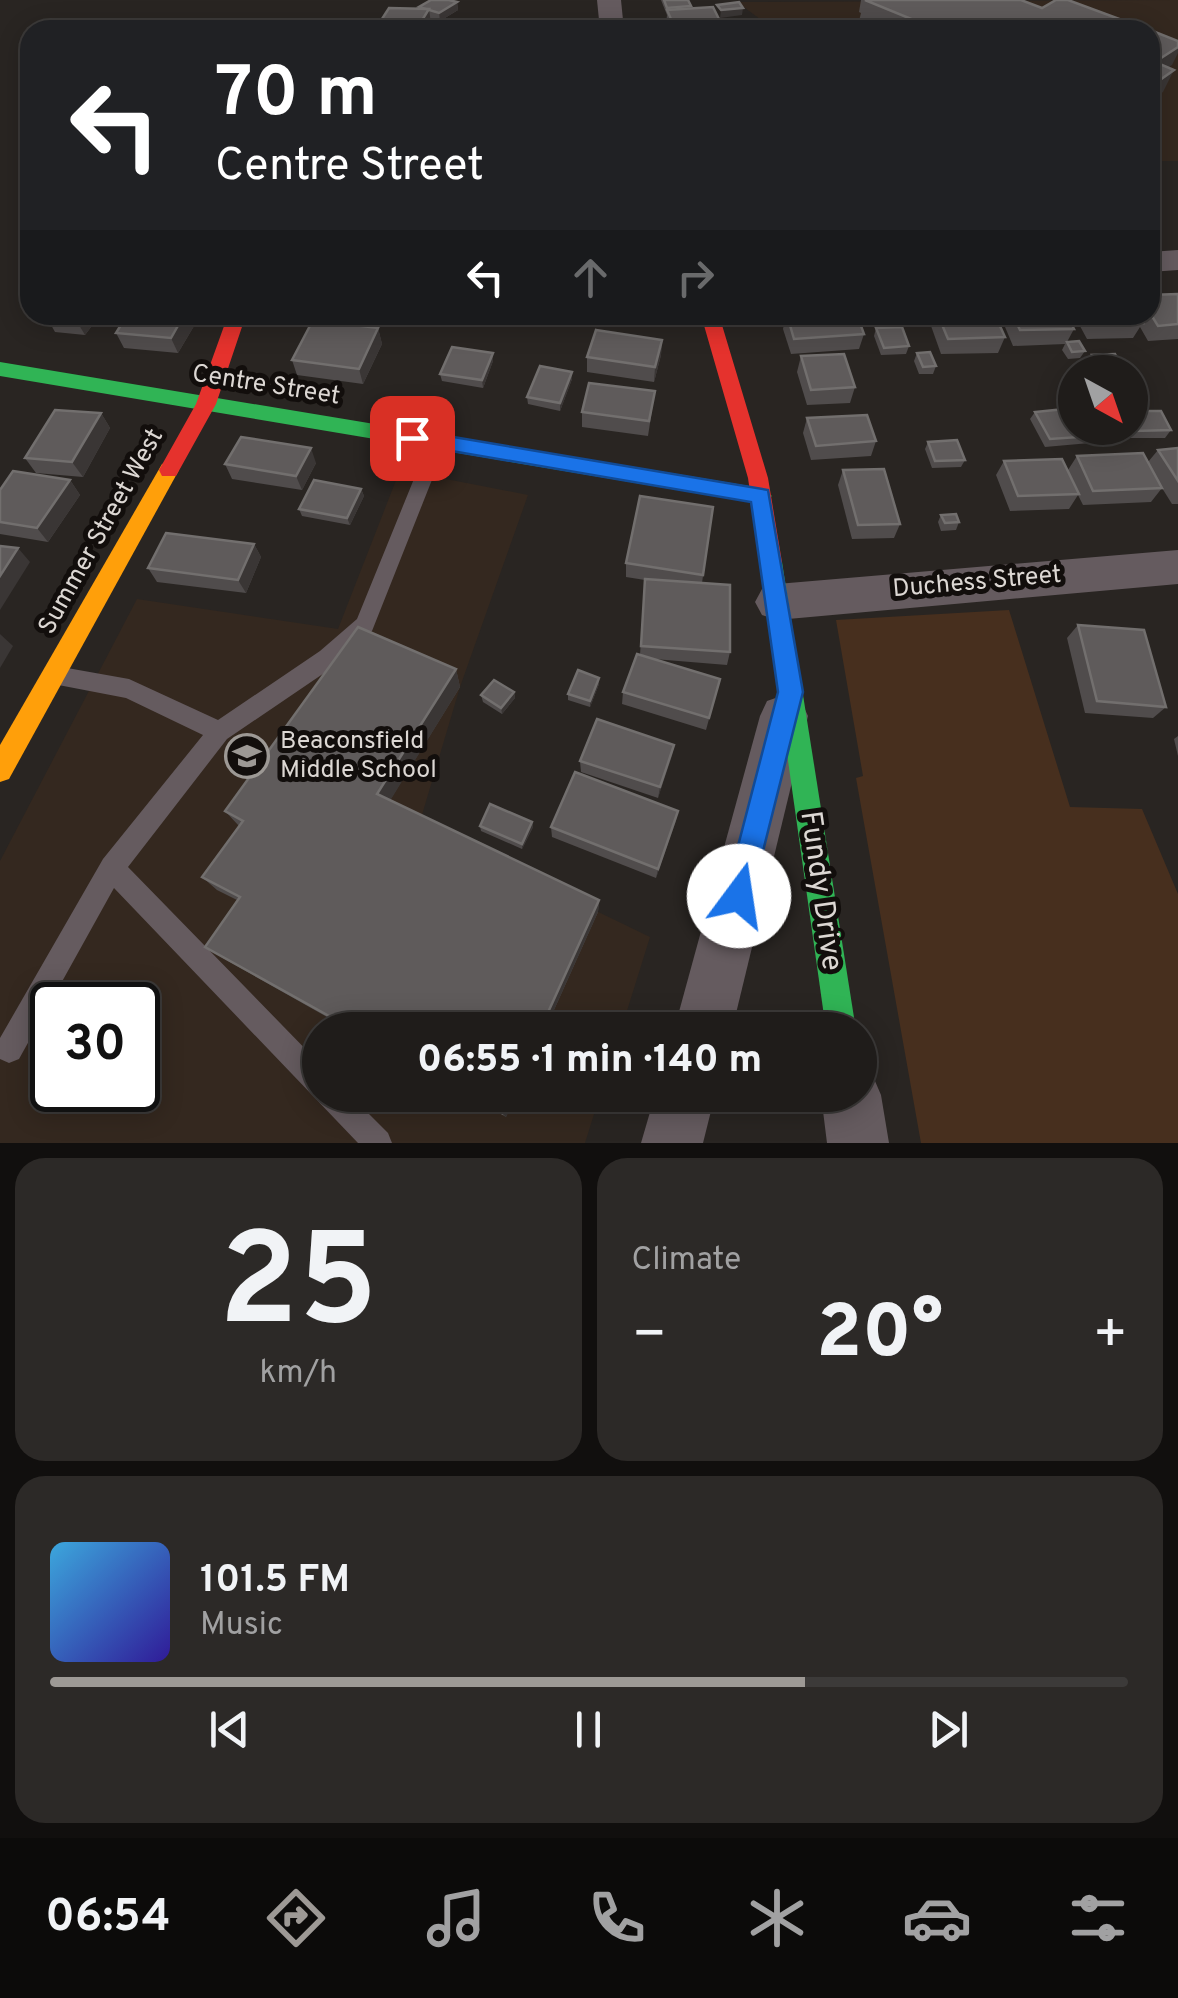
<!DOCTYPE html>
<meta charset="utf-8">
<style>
body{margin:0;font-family:Overpass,sans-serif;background:#2c2927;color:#f1f3f6;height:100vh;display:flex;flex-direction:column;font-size:38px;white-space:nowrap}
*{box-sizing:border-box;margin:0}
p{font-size:32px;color:#a1a1a2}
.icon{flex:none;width:55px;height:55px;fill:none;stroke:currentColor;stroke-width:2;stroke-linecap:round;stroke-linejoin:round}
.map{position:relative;height:1143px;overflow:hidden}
.panel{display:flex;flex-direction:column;gap:15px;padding:15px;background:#110f0e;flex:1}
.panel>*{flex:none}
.banner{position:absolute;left:20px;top:20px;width:1140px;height:305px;border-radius:30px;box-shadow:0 5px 25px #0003,0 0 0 2px #3c3a39;background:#202124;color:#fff;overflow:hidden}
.needle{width:65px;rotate:140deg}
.buttons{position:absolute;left:1058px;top:355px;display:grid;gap:20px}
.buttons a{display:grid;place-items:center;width:90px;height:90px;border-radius:50%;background:#1f1c1a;box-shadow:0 5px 25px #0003,0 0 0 2px #3c3a39;font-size:50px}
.speed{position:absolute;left:30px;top:982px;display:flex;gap:20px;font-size:50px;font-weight:700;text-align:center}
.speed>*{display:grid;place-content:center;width:130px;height:130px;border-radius:50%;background:#1f1c1a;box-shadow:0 5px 25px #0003,0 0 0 2px #3c3a39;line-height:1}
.speed .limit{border:5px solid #111;border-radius:15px;background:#fff;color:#111}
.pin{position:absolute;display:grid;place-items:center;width:85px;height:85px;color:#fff;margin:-42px;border-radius:20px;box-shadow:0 5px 15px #0006}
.me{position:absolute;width:110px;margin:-55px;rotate:14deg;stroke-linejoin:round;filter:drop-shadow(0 0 8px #0008)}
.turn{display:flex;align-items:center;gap:35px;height:210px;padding:0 30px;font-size:45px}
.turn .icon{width:130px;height:130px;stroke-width:2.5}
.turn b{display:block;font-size:70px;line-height:85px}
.lanes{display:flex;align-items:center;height:95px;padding:0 30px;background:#0003;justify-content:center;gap:50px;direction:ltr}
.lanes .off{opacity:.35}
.big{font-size:75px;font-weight:800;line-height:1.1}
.panel .widget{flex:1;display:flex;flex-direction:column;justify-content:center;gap:15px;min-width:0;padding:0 35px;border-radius:30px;background:#2c2927}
.panel .dial{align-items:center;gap:0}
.dial b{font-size:130px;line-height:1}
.song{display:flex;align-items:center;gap:30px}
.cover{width:120px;height:120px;border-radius:15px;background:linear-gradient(135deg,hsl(200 70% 55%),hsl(250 70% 35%))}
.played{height:10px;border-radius:5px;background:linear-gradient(90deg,#9d9995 70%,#3c3a39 70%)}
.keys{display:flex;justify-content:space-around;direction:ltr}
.heat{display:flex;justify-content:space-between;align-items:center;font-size:55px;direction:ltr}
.panel .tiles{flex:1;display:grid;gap:15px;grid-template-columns:1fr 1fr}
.widget:last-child{grid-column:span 2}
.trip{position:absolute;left:302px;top:1012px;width:575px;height:100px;border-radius:50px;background:#1f1c1a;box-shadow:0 5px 25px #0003,0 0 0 2px #3c3a39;font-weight:800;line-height:100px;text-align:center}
.tab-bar{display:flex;height:160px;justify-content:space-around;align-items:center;background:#0c0b0a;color:#a1a1a2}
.tab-bar .icon{width:70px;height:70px}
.tab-bar .selected{color:#9d9995}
.tab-bar b{font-size:45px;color:#f1f3f6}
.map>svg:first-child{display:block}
</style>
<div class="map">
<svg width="1178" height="1143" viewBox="0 0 1178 1143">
<rect width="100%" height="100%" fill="#292522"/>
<!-- built -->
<g fill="#34281f" fill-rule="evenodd">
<polygon points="1178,0 1178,161 1150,161 1150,30 775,30 737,2"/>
<path d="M400 470 528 495 460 687 419 825 650 937 621 1030H320V1095H600L585 1143H0V861L137 599 338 629ZM52 1005H138V1090H52Z"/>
</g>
<!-- green -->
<polygon fill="#472f1e" points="1009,610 1070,807 1142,809 1178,894 1178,1143 921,1143 856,778 863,776 836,620"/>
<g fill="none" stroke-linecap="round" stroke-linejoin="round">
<!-- lane -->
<polygon fill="#655b5f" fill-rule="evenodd" points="438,435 447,442 372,631 336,665 227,739 128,867 320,1064 320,1095 350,1095 388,1133 392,1143 358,1143 114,888 19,1059 9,1063 0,1059 0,1038 103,859 203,735 126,698 48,683 45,676 48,669 56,666 129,679 218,720 320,651 357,619 429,442"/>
<!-- street -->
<g fill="#655b5f" fill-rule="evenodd">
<polygon points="597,0 621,0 624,30 600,30"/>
<polygon points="1178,250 1178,270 1150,272 1150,252"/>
<polygon points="1178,550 1178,584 777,620 762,615 755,602 762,589 777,584"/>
<polygon points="784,695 801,701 808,716 732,1030 674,1030 760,716 767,701"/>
<polygon points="860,1069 872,1074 881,1095 889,1143 827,1143 821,1095 860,1095"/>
<polygon points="655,1095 715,1095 703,1143 641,1143"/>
</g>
<!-- fast -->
<g fill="#30b455" fill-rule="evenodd">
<polygon points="0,362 761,488 772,496 761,504 0,376"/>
<polygon points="771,553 779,556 782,562 856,1030 826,1030 760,562 763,556"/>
</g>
<!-- slow -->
<polygon fill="#ff9f0a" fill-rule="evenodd" points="169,462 179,470 9,779 0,782 0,745 162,464"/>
<!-- jam -->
<g fill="#e5322d" fill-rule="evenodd">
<polygon points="228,315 246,315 216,404 176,476 162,476 159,470 196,404"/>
<polygon points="701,315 719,315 768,478 782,562 779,568 763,568 760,562 748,478"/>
</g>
</g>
<!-- wall -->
<g fill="#504c4c">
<polygon points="661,0 688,0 691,9 721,23 720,30 669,30 666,25 667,15"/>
<polygon points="861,0 1021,0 1042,8 1149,30 881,30 859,21 861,13 859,12"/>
<polygon points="457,2 458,10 440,21 430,18 431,24 427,30 381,30 380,22 420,9 419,7"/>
<polygon points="1178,294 1178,339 1148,341 1140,327 1133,338 1087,339 1074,315 1150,315 1150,295"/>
<polygon points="100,315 85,335 55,332 46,316"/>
<polygon points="786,315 864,334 859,349 791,354 783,329"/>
<polygon points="933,315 995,315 1005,337 998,353 941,354 930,323"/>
<polygon points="1000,315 1067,315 1074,329 1067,342 1085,351 1080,358 1068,359 1062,350 1065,344 1013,346"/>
<polygon points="194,326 178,353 124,348 116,333"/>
<polygon points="378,328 382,344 363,384 297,375 292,360"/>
<polygon points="876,328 909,346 906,354 881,355 874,336"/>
<polygon points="662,340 661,355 654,382 587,372 587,357"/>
<polygon points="493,353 493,361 483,388 442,381 440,374"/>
<polygon points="917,353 936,366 933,374 919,374 914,361"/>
<polygon points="1092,355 1125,372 1093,372 1087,362"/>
<polygon points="801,356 855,387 850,403 807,405 797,372"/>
<polygon points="572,372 572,379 560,411 528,404 527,397"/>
<polygon points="655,391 648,436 582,427 582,412"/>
<polygon points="1130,411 1171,430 1165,438 1128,438 1123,428 1130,428"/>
<polygon points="1035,412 1095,436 1090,443 1045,447 1030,419"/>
<polygon points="101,413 110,428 83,477 36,473 25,458"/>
<polygon points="807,418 876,441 871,456 811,460 803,433"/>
<polygon points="928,442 965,460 961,467 932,468 925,449"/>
<polygon points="1178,448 1178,504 1172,504 1162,488 1151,502 1083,505 1078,495 1069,509 1010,511 996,475 1004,461 1068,470 1077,456 1148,462 1158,450"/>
<polygon points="316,463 302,490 232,479 225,464"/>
<polygon points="843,470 900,524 894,538 852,539 838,485"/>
<polygon points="70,480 80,495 48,542 0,534 0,490"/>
<polygon points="361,489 364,496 350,525 302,516 299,509"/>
<polygon points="713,507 702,583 730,652 727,665 654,659 720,679 706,730 622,704 623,692 640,655 645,580 626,577 626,563"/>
<polygon points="941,515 959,522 956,530 941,531 938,522"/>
<polygon points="254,544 261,557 246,593 157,582 148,568"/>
<polygon points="1078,625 1166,707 1153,718 1085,713 1067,638"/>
<polygon points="456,669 460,687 390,800 599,900 598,912 545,1030 350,1030 221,957 205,947 237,900 217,890 202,877 239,826 225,811"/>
<polygon points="599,678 599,684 590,707 568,700 568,694"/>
<polygon points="514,692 515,698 502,714 483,702 481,695"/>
<polygon points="1178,736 1178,756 1174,739"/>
<polygon points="674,745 658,798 581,772 580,761"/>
<polygon points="678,811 656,878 552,837 551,827"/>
<polygon points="532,822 533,827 522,849 481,831 480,826"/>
<polygon points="467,1095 516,1095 506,1117"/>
</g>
<!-- shaded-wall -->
<g fill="#3a3635">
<polygon points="457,2 458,10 440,21 439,13"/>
<polygon points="743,8 742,15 720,18 721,10"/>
<polygon points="429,9 431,24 427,30 418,30 418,27"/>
<polygon points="1178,47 1178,53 1172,65 1150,80 1155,62"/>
<polygon points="1174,70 1163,92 1150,101 1150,87"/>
<polygon points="80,315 100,315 85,335 76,320"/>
<polygon points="184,315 188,315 194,326 178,353 171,338"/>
<polygon points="378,328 382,344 363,384 359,369"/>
<polygon points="662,340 661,355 654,382 655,367"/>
<polygon points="493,353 493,361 483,388 482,380"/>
<polygon points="572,372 572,379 560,411 560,403"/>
<polygon points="101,413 110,428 83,477 72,462"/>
<polygon points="311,448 316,463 302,490 296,476"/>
<polygon points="70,480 80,495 48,542 37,528"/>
<polygon points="361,489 364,496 350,525 347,518"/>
<polygon points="254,544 261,557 246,593 238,580"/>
<polygon points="18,548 30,562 0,610 0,576"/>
<polygon points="0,634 13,646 0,668"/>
<polygon points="456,669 460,687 385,809 377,794"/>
<polygon points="599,678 599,684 590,707 590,701"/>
<polygon points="514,692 515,698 502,714 501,708"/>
<polygon points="674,745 672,756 658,798 660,787"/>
<polygon points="678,811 676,821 656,878 658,869"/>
<polygon points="532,822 533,827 522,849 522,844"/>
<polygon points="599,900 598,912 545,1030 540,1030"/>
<polygon points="510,1095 516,1095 506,1117 502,1113"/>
</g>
<!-- building -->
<g fill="#5f5b5b" stroke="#726f6e" stroke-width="2.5">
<polygon points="431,0 449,0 457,2 439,13 419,7"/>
<polygon points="664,0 688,0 691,6 667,8"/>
<polygon points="865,0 1021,0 1042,8 1056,0 1068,0 1149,30 938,30"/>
<polygon points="739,2 743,8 721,10 717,5"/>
<polygon points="713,7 721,23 674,26 667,10"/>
<polygon points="389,8 429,9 418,27 380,22"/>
<polygon points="535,25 539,30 511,30"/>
<polygon points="1150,30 1178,41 1178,47 1155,62 1174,70 1150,87"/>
<polygon points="1178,294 1178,324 1158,326 1150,313 1150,295"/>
<polygon points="46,315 80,315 76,320 46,316"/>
<polygon points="127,315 184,315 171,338 116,333"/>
<polygon points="787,315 857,315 864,334 794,339"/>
<polygon points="938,315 995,315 1005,337 948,339"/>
<polygon points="1013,315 1067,315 1074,329 1020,330"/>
<polygon points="1091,315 1138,315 1143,323 1096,324"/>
<polygon points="313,320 378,328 359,369 292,360"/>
<polygon points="902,327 909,346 884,348 876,328"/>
<polygon points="596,330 662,340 655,367 587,357"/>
<polygon points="1079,341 1085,351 1072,352 1067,342"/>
<polygon points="452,347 493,353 482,380 440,374"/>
<polygon points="930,352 936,366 923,367 917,353"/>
<polygon points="844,354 855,387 811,390 801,356"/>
<polygon points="1115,354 1125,372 1101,372 1092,355"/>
<polygon points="540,366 572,372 560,403 527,397"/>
<polygon points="589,383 655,391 649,421 582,412"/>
<polygon points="1075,408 1075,428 1090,428 1095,436 1050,439 1035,412"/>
<polygon points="55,410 101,413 72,462 25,458"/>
<polygon points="1130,411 1161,411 1171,430 1133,431 1130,424"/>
<polygon points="867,415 876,441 816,446 807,418"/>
<polygon points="241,437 311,448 296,476 225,464"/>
<polygon points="957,440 965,460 935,461 928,442"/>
<polygon points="1178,448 1178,481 1158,450"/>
<polygon points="1143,453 1162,488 1093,491 1077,456"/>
<polygon points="1062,459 1079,494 1018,496 1004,461"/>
<polygon points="884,469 900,524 858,525 843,470"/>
<polygon points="13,471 70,480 37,528 0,522 0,490"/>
<polygon points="314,480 361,489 347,518 299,509"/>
<polygon points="640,496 713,507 703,575 626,563"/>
<polygon points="956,514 959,522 945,523 941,515"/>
<polygon points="166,533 254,544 238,580 148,568"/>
<polygon points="0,546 18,548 0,576"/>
<polygon points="645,579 730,585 730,652 641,646"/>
<polygon points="1078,625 1144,630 1166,707 1097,701"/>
<polygon points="358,627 456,669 377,794 599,900 540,1030 354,1030 205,947 240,897 202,877 243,821 225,811"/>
<polygon points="637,654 720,679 709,718 623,692"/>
<polygon points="578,670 599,678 590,701 568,694"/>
<polygon points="494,680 514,692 501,708 481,695"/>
<polygon points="597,719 674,745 660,787 580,761"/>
<polygon points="575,772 678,811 658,869 551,827"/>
<polygon points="490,804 532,822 522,844 480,826"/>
<polygon points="470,1095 510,1095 502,1113"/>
</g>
<!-- route -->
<polygon fill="#1a73e8" stroke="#114b97" stroke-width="2.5" points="412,430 768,490 803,692 749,907 739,911 729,907 725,896 778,692 751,502 405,443 402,438"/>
<!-- icons -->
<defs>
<g id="school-ring" transform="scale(2.25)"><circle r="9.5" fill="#120e0c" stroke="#9d9995" stroke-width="1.5"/><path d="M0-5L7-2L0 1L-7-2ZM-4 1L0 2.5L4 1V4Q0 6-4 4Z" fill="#9d9995"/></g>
</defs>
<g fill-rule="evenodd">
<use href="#school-ring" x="247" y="756"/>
</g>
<g text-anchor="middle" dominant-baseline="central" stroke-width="10" stroke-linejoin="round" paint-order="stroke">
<!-- street labels -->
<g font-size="25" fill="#dcd7d3" stroke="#120e0c">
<text transform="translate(266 386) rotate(9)">Centre Street</text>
<text transform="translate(102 532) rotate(-61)">Summer Street West</text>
<text transform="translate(977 583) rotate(-5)">Duchess Street</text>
</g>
<!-- poi labels -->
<g font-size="25" fill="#dcd7d3" stroke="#120e0c" text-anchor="start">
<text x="280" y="742">Beaconsfield<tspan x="280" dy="29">Middle School</tspan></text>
</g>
<!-- near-street labels -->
<g font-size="30" fill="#dcd7d3" stroke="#120e0c">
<text transform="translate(820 891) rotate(82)">Fundy Drive</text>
</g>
</g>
</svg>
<div class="buttons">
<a><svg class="needle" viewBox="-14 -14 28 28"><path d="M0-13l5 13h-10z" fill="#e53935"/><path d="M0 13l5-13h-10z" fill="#a1a1a2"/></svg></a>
</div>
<div class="speed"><div class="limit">30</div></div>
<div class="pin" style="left:412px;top:438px;background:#d93025"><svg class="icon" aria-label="arrive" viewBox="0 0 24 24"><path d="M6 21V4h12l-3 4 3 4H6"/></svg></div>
<svg class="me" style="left:739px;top:896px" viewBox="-20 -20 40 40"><circle r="19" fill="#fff"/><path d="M0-13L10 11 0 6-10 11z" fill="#1a73e8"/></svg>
<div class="trip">06:55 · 1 min · 140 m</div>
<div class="banner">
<div class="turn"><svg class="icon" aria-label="left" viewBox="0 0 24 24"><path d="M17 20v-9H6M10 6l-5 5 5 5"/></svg><div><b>70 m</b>Centre Street</div></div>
<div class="lanes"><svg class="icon" aria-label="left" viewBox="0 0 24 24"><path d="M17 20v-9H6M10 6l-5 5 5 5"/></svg><svg class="icon off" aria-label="ahead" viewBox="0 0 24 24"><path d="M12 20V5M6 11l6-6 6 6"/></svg><svg class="icon off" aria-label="right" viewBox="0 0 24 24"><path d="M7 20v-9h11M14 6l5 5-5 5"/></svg></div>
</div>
</div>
<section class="panel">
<div class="tiles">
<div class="widget dial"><b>25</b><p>km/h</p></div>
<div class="widget"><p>Climate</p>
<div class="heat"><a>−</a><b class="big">20°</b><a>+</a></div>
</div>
<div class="widget">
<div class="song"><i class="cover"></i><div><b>101.5 FM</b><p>Music</p></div></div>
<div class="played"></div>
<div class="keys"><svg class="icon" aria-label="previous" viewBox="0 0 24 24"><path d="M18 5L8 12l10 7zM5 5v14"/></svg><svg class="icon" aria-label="pause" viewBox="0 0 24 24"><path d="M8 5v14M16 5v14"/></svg><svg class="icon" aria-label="next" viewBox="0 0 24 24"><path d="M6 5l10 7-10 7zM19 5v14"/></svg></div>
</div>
</div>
</section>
<nav class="tab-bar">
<b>06:54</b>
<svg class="icon selected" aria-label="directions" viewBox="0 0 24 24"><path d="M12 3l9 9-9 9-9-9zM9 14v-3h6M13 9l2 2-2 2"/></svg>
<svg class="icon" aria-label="music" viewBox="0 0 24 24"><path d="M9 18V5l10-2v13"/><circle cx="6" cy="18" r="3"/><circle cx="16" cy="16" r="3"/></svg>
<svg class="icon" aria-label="phone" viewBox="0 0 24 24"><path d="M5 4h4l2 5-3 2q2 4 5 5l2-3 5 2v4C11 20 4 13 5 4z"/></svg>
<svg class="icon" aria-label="climate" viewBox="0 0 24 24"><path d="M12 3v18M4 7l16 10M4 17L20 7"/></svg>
<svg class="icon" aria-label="car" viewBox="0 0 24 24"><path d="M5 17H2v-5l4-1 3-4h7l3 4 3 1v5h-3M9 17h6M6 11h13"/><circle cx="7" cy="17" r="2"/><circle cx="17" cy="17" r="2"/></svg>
<svg class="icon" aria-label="filters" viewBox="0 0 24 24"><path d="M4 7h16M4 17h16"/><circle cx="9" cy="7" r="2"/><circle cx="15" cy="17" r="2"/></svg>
</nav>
